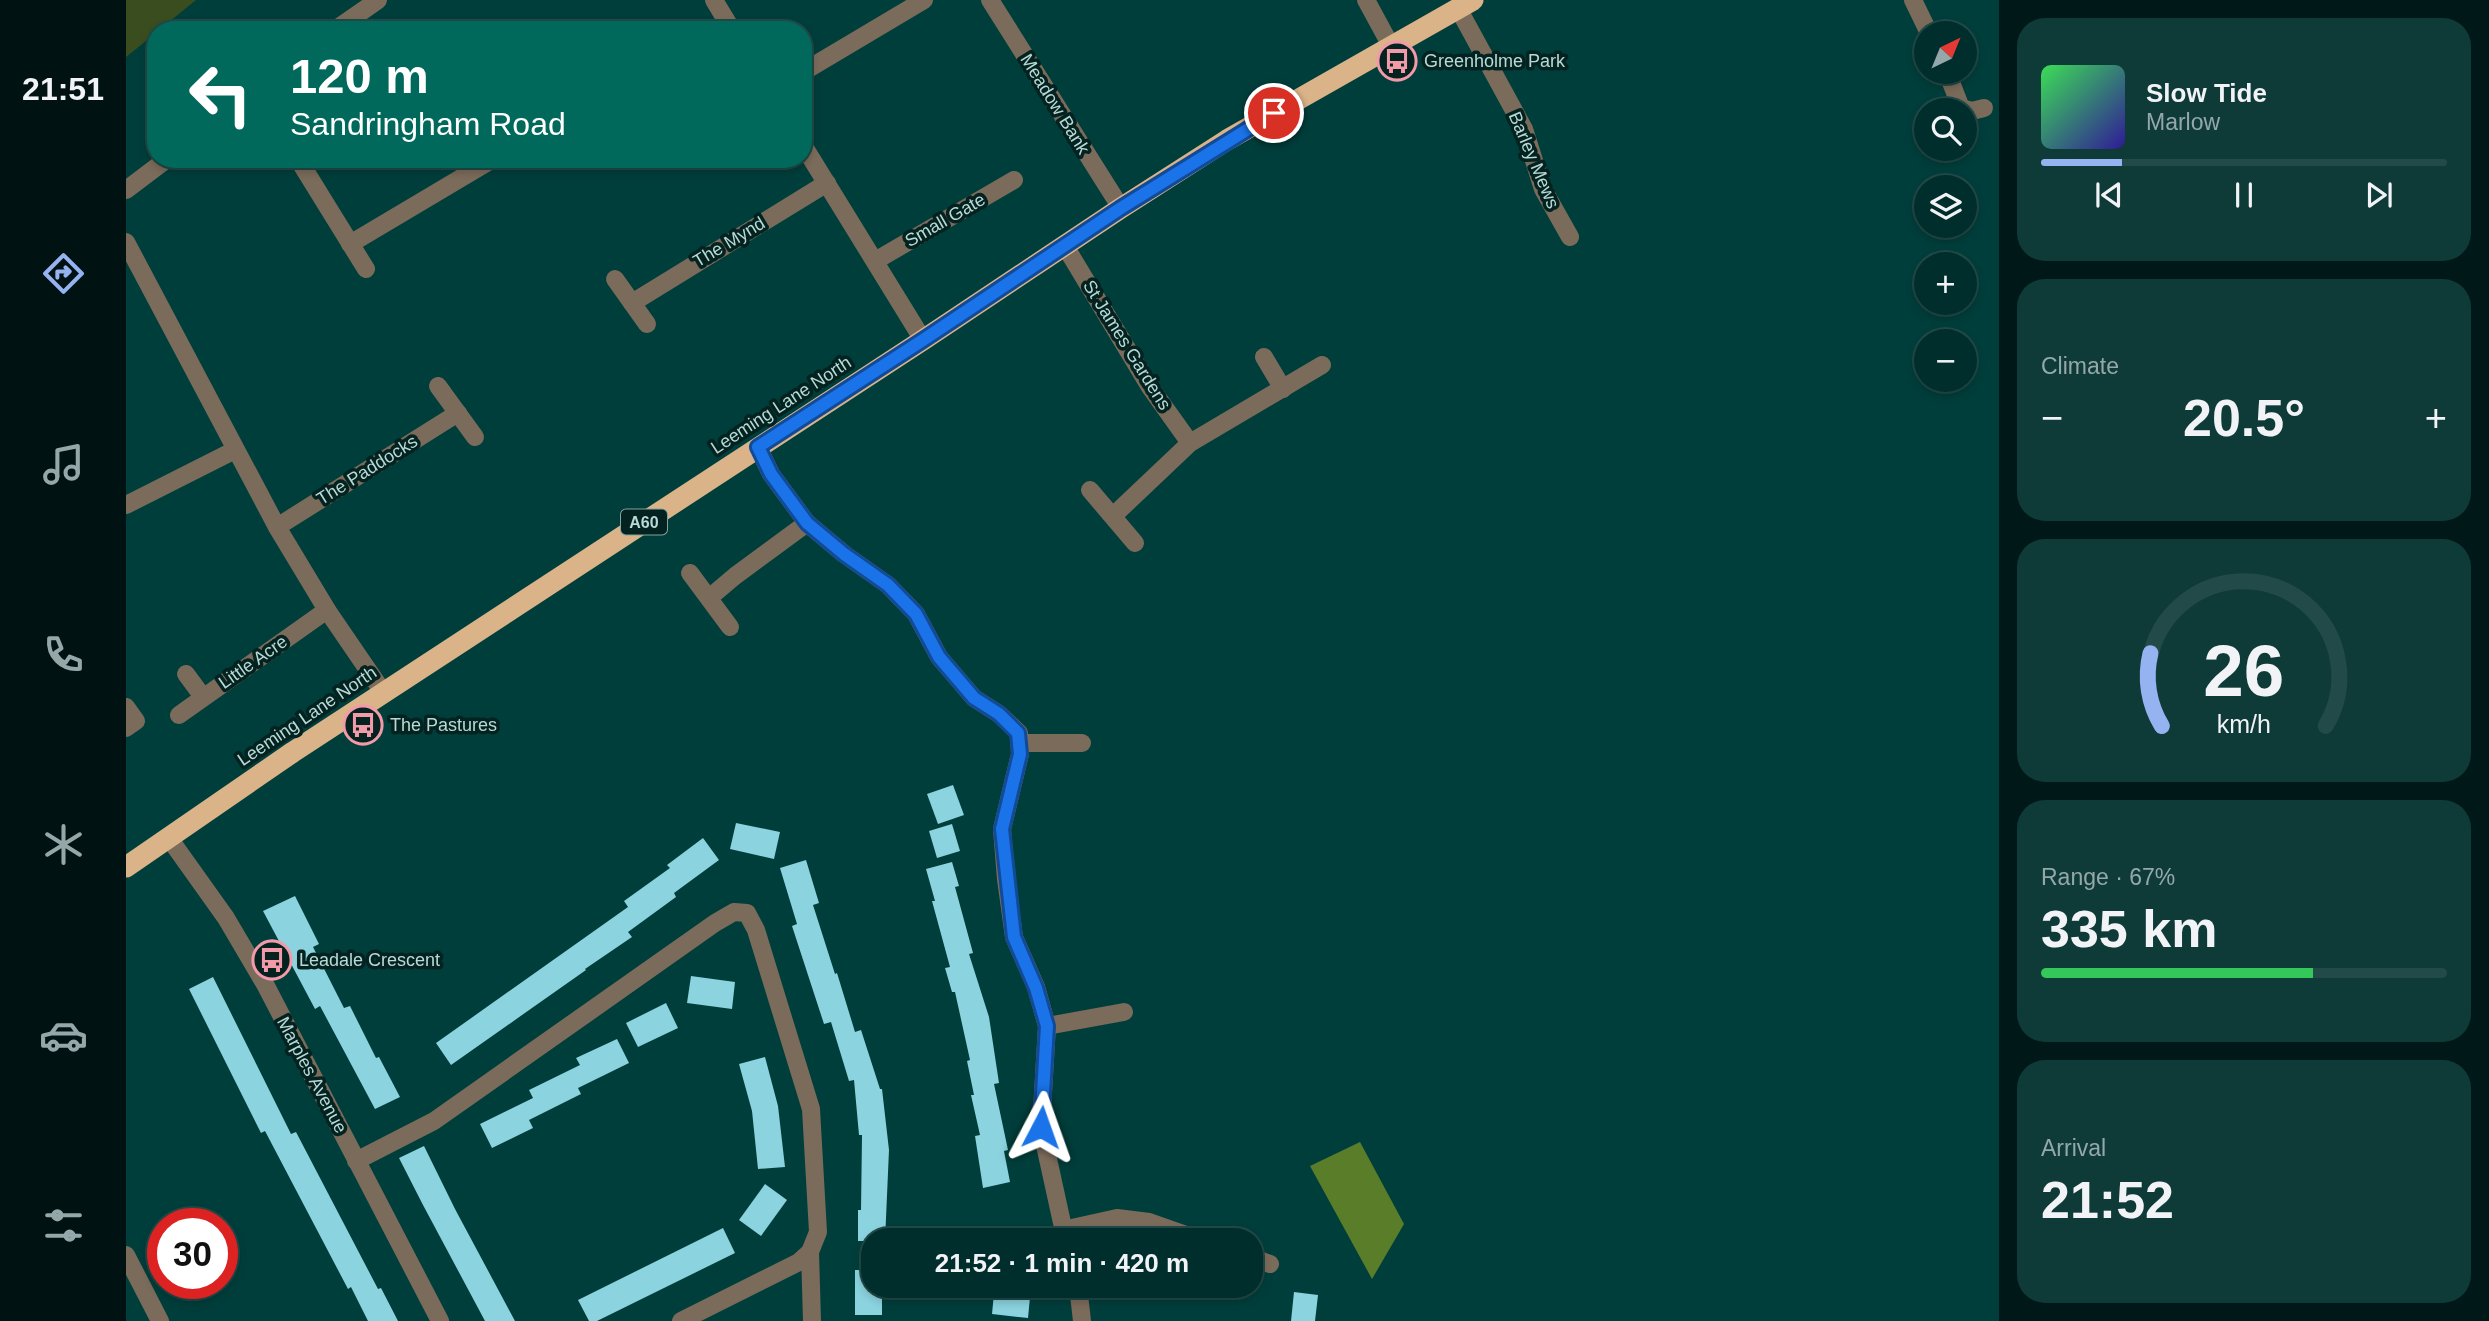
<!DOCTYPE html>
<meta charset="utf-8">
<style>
body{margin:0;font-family:Helvetica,sans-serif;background:#0e3a38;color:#f1f3f6;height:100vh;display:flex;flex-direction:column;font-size:26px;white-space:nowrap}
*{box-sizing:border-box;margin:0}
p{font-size:23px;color:#95a8a9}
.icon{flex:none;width:38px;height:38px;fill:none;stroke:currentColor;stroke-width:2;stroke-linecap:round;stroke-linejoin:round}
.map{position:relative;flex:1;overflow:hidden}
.sheet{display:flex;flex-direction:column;gap:18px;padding:18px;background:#001918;width:490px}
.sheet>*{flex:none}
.hud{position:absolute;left:21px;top:21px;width:665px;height:147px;border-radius:28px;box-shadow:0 4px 10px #0003,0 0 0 2px #224a48;background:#00695c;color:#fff;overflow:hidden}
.needle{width:46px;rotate:43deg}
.buttons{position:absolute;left:1788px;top:21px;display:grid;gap:14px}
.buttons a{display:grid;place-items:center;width:63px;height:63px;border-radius:50%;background:#002e2c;box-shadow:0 4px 10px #0003,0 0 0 2px #224a48;font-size:35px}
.speed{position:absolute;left:21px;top:1208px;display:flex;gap:14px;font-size:35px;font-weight:700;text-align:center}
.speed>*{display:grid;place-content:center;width:91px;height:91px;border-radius:50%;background:#002e2c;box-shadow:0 4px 10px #0003,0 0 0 2px #224a48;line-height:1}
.speed .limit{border:10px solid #d22;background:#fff;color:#111}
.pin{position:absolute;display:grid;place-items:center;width:60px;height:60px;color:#fff;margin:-30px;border:4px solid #fff;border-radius:50%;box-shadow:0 2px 7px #0007}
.me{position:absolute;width:77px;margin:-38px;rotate:4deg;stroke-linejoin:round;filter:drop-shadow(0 0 5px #0008)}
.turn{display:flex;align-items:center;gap:24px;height:147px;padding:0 28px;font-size:32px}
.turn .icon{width:91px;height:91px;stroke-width:2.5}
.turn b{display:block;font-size:49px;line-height:60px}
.big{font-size:52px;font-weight:700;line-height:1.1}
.sheet .tile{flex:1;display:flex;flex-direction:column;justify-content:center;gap:10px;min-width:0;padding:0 24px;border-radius:28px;background:#0e3a38}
.sheet .dial{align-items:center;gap:0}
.dial svg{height:182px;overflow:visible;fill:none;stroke:#224a48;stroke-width:7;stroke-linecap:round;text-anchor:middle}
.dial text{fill:#f1f3f6;stroke:none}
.song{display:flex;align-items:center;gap:21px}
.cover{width:84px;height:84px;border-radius:10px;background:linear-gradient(135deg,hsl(130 70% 55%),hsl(250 70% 35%))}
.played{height:7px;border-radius:4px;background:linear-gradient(90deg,#95b2f1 20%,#224a48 20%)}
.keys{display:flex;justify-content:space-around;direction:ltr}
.heat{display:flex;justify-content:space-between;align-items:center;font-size:38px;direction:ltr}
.charge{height:10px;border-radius:5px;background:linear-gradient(90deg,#34c759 67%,#224a48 0)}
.trip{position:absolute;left:735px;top:1228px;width:402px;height:70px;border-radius:28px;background:#002e2c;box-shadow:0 4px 10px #0003,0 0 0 2px #224a48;font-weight:700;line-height:70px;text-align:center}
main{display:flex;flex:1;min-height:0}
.tabs{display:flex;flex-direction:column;width:126px;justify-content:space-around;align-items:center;background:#001212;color:#95a8a9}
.tabs .icon{width:49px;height:49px}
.tabs .current{color:#95b2f1}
.tabs b{font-size:32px;color:#f1f3f6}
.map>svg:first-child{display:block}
</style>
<main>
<nav class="tabs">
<b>21:51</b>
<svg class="icon current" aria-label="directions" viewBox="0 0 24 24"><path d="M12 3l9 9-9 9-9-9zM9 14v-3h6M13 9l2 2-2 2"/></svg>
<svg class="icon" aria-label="music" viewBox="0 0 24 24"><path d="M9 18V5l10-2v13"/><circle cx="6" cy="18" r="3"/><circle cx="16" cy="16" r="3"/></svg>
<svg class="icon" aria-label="phone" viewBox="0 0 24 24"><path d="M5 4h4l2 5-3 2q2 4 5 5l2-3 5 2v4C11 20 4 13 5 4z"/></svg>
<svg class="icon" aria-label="climate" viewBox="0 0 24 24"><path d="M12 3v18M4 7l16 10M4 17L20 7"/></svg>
<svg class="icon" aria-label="car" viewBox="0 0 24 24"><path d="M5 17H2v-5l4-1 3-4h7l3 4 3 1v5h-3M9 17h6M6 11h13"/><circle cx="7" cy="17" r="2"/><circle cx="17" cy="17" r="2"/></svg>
<svg class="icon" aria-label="filters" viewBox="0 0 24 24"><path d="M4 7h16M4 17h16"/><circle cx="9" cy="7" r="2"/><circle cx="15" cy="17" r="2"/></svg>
</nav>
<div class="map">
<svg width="1873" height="1321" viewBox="0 0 1873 1321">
<rect width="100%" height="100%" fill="#003e3b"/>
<!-- green -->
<polygon fill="#394d1e" points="0,0 70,0 33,30 30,30 30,33 0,57"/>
<!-- forest -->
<polygon fill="#597d28" points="1234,1142 1278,1224 1246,1279 1184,1166"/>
<!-- building -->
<g fill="#8bd3df">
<polygon points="827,785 838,815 812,824 801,794"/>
<polygon points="610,823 654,832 648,859 604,849"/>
<polygon points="826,824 834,851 811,858 803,831"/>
<polygon points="577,838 593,860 548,893 550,897 502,932 506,937 459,969 460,970 325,1065 310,1043 502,907 498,901 544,868 541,865"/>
<polygon points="680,860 693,903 687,905 709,974 711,973 729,1032 735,1030 754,1089 756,1089 763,1150 759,1241 732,1241 732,1210 735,1210 736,1135 733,1135 728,1080 723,1081 705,1022 698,1024 666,926 671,924 654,868"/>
<polygon points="826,862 833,886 829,887 847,953 843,954 863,1017 873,1083 868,1084 882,1150 878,1151 884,1182 857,1188 849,1136 854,1135 845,1095 848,1095 841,1061 844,1060 829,992 826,992 819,968 824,967 806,901 809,901 800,869"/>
<polygon points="169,896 193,944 187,947 218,1008 224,1006 250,1058 253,1057 274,1097 249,1109 194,1006 189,1009 137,911"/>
<polygon points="565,976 609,982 606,1009 561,1003"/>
<polygon points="87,977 165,1134 170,1132 252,1289 255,1288 272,1321 242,1321 225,1287 222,1289 139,1131 135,1133 63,989"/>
<polygon points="540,1003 552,1028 512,1047 500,1023"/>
<polygon points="491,1039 503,1063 452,1088 455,1094 403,1120 407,1128 366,1148 354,1124 407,1098 403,1090 454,1065 450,1058"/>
<polygon points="639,1057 652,1106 659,1167 632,1169 626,1111 613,1064"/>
<polygon points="298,1146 329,1209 389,1321 359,1321 297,1205 273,1158"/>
<polygon points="639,1184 661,1200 635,1236 613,1220"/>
<polygon points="597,1228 609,1253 471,1321 463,1321 452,1300"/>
<polygon points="729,1270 747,1270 747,1286 756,1286 756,1315 729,1315"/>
<polygon points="1168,1292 1192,1295 1189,1321 1165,1321"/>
<polygon points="868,1293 904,1297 902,1318 866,1314"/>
</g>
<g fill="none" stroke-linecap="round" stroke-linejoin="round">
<!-- minor -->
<g stroke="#7b6b5a" stroke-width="18">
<polyline points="588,0 606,30"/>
<polyline points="864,0 995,208"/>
<polyline points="1240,0 1265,46"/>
<polyline points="1787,0 1803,33"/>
<polyline points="1332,8 1398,129 1417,189 1444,237"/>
<polyline points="209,30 252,0"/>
<polyline points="677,72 798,0"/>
<polyline points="1821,72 1835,108 1846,111 1858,108"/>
<polyline points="677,145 797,340"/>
<polyline points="172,159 240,269"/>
<polyline points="0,190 41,159"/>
<polyline points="0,242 151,527 201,610 257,692"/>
<polyline points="224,244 367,159"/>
<polyline points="939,246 1024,387 1064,443"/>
<polyline points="749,261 888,180"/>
<polyline points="489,279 521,324"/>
<polyline points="506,303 701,183"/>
<polyline points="1138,357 1157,389"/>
<polyline points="312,386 349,437"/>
<polyline points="632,447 645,474 681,523 718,554 762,585 790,614 813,657 848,698 873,714 893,733 894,754 876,829 880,879 888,937 910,987 921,1026 915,1127 940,1241"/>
<polyline points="964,490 1009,543"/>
<polyline points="0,505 109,450"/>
<polyline points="987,516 1064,443 1196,365"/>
<polyline points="151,527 332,413"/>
<polyline points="564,573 604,627"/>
<polyline points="583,598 609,576 681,523"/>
<polyline points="60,674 77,697"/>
<polyline points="0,707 10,721 0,728"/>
<polyline points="53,715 201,610"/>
<polyline points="893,743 956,743"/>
<polyline points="43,838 100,918 140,986 314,1321"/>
<polyline points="921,1026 998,1012"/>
<polyline points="230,1161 308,1121 589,923 608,912 621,913 630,930 685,1109 692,1232 684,1252 673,1262 555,1321"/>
<polyline points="937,1230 991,1218 1023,1222 1077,1241"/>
<polyline points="684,1252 686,1321"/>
<polyline points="0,1255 34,1321"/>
<polyline points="1125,1257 1144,1264"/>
<polyline points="952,1286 956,1321"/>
</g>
<!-- highway -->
<polyline stroke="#dbb388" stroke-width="21" points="0,867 167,752 797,340 995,208 1101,140 1347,0"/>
</g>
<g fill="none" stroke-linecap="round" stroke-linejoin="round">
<!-- route casing -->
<g stroke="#114b97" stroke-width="18">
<polyline id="route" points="915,1127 921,1026 910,988 888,937 876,829 894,754 892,733 873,714 848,698 813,657 790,614 762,585 718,554 681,523 645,474 632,447 797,340 995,208 1148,113"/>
</g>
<!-- route -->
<use href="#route" stroke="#1a73e8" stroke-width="12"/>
</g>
<!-- icons -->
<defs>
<g id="bus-ring" transform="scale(2.0125)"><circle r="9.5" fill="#032220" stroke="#f39aa9" stroke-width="1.5"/><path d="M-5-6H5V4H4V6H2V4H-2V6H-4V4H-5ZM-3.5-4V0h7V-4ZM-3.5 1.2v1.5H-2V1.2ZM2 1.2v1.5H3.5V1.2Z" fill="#f39aa9"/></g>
</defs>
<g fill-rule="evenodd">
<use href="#bus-ring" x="1271" y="61"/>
<use href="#bus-ring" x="237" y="725"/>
<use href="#bus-ring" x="146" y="960"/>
</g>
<g text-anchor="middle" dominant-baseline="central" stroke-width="7" stroke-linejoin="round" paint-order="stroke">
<!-- shield labels -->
<rect fill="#032220" stroke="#82a3a0" stroke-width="2" x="495" y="509.5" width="46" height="25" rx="5"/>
<g font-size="16" font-weight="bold" fill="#b8dad7">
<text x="518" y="522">A60</text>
</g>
<!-- poi labels -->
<g font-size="18" fill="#b8dad7" stroke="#032220" text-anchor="start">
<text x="1298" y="61">Greenholme Park</text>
<text x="264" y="725">The Pastures</text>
<text x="173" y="960">Leadale Crescent</text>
</g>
<!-- street labels -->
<g font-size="18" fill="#b8dad7" stroke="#032220">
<text transform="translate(929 104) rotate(58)">Meadow Bank</text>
<text transform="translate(1408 160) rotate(67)">Barley Mews</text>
<text transform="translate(819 220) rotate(-30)">Small Gate</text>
<text transform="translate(603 242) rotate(-31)">The Mynd</text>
<text transform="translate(1001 345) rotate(58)">St James Gardens</text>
<text transform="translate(655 405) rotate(-33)">Leeming Lane North</text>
<text transform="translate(241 470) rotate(-32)">The Paddocks</text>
<text transform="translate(127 662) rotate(-35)">Little Acre</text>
<text transform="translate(181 716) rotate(-34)">Leeming Lane North</text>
<text transform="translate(186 1075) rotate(62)">Marples Avenue</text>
</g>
</g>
</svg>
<div class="buttons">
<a><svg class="needle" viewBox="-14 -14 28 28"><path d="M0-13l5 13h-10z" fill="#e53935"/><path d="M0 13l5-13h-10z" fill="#95a8a9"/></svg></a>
<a><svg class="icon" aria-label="search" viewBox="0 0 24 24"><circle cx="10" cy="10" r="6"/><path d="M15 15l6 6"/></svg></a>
<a><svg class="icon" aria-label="layers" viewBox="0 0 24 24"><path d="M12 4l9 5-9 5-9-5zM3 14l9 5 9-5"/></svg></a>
<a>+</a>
<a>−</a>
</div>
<div class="speed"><div class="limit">30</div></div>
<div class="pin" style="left:1148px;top:113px;background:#d93025"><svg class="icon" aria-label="arrive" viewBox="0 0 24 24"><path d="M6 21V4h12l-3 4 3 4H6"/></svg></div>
<svg class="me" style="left:915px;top:1127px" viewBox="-20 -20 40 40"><path d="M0-17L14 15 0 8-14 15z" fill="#1a73e8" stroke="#fff" stroke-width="4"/></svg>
<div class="trip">21:52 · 1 min · 420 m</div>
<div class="hud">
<div class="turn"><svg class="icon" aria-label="left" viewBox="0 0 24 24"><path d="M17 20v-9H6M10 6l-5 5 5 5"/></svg><div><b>120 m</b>Sandringham Road</div></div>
</div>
</div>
<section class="sheet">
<div class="tile">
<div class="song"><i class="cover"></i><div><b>Slow Tide</b><p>Marlow</p></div></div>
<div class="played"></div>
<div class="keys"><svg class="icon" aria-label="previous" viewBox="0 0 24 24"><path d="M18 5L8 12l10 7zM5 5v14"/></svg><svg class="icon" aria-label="pause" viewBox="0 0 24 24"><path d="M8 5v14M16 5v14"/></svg><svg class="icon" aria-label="next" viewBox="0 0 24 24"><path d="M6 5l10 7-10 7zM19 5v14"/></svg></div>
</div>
<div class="tile"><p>Climate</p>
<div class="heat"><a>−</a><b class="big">20.5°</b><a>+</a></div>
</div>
<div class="tile dial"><svg viewBox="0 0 100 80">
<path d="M14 69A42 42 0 1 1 86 69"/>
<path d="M14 69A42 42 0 0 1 9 37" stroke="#95b2f1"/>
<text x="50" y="56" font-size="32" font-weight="700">26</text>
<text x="50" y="72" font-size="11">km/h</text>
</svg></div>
<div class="tile"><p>Range · 67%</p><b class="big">335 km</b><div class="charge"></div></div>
<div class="tile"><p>Arrival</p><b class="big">21:52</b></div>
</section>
</main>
